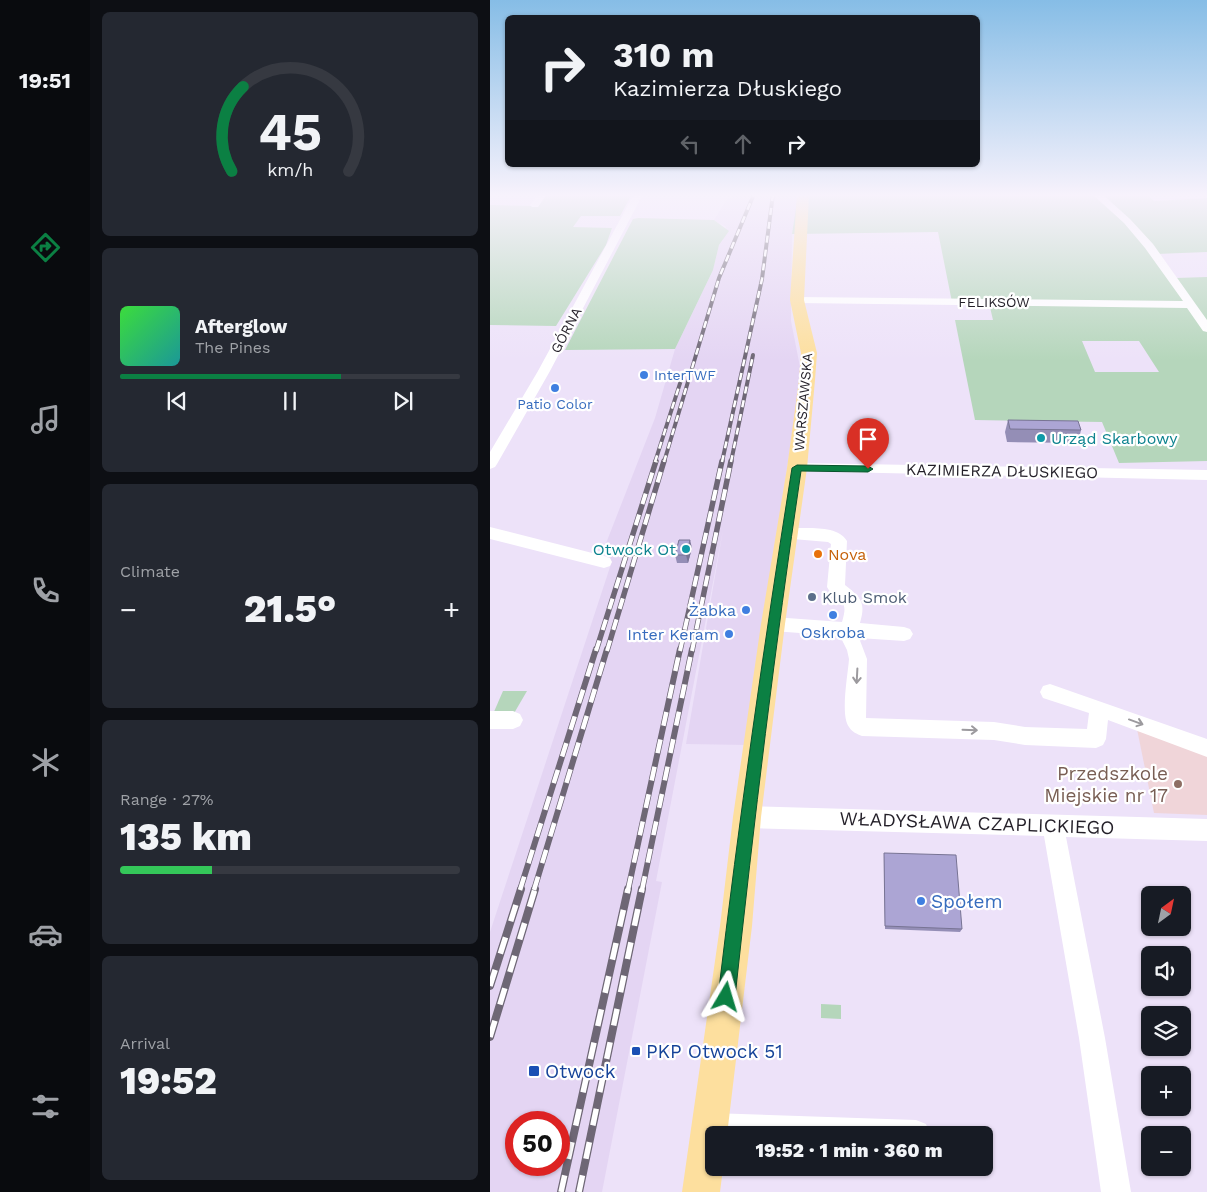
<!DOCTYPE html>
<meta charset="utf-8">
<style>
body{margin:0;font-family:"Work Sans",sans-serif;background:#242831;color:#f1f3f6;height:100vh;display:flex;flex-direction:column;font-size:19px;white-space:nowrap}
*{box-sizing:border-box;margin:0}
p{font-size:16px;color:#9ea1a6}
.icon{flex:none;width:28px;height:28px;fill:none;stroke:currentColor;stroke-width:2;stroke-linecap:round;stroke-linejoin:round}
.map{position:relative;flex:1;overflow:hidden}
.details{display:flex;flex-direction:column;gap:12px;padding:12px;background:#0d0f14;width:400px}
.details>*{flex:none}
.banner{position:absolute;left:15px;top:15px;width:475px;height:152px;border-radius:8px;box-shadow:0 1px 4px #0004;background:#171b24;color:#f1f3f6;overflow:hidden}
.needle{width:32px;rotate:33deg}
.tools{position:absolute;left:651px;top:886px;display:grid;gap:10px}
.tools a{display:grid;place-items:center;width:50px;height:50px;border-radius:8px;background:#171b24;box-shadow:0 1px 4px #0004;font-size:25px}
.speed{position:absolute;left:15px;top:1111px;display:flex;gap:10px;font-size:25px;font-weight:700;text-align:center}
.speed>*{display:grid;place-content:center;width:65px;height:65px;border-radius:50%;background:#171b24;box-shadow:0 1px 4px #0004;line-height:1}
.speed .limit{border:8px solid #d22;background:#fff;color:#111}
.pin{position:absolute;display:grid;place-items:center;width:42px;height:42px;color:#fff;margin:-51px -21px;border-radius:50% 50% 50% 0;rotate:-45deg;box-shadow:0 0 5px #0007}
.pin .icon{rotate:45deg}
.me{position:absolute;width:55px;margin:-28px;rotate:7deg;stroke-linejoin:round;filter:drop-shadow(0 0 4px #0008)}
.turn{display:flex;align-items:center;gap:18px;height:105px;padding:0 25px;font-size:22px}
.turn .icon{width:65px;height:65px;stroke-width:2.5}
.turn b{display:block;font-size:35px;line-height:42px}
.lanes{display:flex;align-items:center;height:48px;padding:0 25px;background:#0003;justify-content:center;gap:25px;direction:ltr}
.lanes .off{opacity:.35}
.big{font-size:38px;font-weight:800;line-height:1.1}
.details .widget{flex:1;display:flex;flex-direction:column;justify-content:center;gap:8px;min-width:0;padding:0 18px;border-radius:8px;background:#242831}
.details .dial{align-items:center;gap:0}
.dial svg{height:130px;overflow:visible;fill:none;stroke:#363941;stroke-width:7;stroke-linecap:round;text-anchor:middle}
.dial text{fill:#f1f3f6;stroke:none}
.song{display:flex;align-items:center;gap:15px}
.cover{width:60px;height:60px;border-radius:8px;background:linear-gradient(135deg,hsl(120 70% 55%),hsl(180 70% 35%))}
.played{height:5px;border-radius:2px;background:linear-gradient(90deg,#0b8043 65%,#363941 65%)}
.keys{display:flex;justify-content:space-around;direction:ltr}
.heat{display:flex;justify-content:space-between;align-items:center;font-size:28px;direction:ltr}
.charge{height:8px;border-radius:4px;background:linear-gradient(90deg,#34c759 27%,#363941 0)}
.trip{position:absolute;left:215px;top:1126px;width:288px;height:50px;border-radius:8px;background:#171b24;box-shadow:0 1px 4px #0004;font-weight:800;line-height:50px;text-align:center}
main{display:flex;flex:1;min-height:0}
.tabs{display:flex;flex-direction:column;width:90px;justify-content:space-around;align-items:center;background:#090b0e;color:#9ea1a6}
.tabs .icon{width:35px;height:35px}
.tabs .active{color:#0b8043}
.tabs b{font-size:22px;color:#f1f3f6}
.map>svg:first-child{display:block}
</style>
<main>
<nav class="tabs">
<b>19:51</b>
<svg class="icon active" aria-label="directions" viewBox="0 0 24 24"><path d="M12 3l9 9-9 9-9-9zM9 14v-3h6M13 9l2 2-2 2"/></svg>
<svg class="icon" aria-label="music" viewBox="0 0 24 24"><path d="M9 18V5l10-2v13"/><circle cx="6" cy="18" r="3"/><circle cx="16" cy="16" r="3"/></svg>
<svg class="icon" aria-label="phone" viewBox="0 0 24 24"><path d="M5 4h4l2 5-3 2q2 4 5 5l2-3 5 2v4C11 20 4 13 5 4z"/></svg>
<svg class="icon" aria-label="climate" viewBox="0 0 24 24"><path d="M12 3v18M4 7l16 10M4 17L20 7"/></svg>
<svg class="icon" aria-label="car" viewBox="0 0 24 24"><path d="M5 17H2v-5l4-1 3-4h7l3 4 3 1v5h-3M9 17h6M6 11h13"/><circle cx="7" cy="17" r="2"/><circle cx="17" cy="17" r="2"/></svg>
<svg class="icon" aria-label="filters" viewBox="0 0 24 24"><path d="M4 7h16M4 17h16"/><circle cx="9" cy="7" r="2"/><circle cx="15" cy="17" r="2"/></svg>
</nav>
<section class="details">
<div class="widget dial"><svg viewBox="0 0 100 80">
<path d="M14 69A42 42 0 1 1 86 69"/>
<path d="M14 69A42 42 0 0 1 21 17" stroke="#0b8043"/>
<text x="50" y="56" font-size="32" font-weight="700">45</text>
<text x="50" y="72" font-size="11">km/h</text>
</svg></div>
<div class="widget">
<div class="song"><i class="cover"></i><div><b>Afterglow</b><p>The Pines</p></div></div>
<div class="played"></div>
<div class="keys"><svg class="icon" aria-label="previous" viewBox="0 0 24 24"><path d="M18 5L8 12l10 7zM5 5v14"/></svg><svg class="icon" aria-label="pause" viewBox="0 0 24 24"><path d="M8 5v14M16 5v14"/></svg><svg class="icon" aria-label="next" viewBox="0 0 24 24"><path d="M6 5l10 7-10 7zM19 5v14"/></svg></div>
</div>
<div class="widget"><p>Climate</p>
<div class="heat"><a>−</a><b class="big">21.5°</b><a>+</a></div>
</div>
<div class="widget"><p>Range · 27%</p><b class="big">135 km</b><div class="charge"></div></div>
<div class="widget"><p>Arrival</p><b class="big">19:52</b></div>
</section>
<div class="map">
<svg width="717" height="1192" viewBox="0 0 717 1192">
<rect width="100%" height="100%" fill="#ede2f9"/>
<!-- built -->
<path fill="#e4d5f3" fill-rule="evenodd" d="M243 194H308L302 234 301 321 311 372 257 745 196 744 233 530 166 881 172 882 112 1192H0V932L121 564 113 551 165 418 185 349 223 270 229 245 233 240 236 227 224 220 237 199H240ZM26 1122H69V1165H26Z"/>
<!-- education -->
<polygon fill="#f0d5d9" points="647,729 717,754 717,815 664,813"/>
<!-- green -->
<g fill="#b5d6bb" fill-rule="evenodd">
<polygon points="56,194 142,194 130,216 91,216 83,227 122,228 116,245 66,326 0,325 0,205 48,206"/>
<path d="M308 194H657L664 201 717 198V252L666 254 686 278 717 277V461L629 463 612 422 485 420 465 320H503L499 303 462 302 448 232 302 234ZM592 341H649L669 372H605Z"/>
<polygon points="148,218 224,220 239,231 229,245 223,270 185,349 75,350 143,219"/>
<polygon points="13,691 37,691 23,715 3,714"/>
<polygon points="331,1004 351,1005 351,1019 331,1018"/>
</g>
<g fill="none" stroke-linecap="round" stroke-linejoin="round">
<!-- minor -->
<g fill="#fff" fill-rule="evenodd">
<polygon points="48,194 57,194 48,207 42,207 40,205"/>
<polygon points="144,194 153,194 60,371 7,464 5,467 0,469 0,452 48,371"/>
<polygon points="602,194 612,194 640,219 663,244 717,320 717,332 713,331 697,308 307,303 301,300 307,297 693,301 655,248 634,223"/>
<polygon points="307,463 717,470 717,480 302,471 300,468 302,465"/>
<polygon points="0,527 114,556 120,558 122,562 120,566 114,568 0,539"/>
<path d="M297 528C314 529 347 524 357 541L355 585C371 598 376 602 370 623L414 627 420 629 423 634 420 639 414 641 369 638 377 659 376 718 504 722 535 727 597 729 599 713 553 698 550 692 553 686 560 684 717 739V757L618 720 616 739 613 745 606 748 535 745 504 740 372 736C367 734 362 732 359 727 350 716 358 674 359 659L357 650 350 636 283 631 277 629 274 624 277 619 283 617 352 622C360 596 347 605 337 587L341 544 338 542 291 538 289 534 291 530Z"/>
<polygon points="0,711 23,711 30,714 33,720 30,726 23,729 0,729"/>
<polygon points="257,806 717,819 717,841 576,837 615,1038 641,1192 611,1192 589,1038 554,836 257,828 249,825 246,817 249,809"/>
<polygon points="220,1113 426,1120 436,1124 440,1134 224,1135 224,1141 210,1137 206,1127 210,1117"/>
</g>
<!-- major -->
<polygon fill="#fddf9e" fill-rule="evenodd" points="307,194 319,194 314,300 327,353 325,380 317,468 295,624 271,817 262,926 237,1135 224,1135 224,1168 233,1168 230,1192 192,1192 230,926 243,817 271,624 297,468 309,380 311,353 300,300"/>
<!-- rail-far3 casing -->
<g stroke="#6e6775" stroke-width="4">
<g id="rail-far3">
<polyline points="165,462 192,377"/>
<polyline points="174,462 229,278 264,194"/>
<polyline points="232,462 272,279 283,194"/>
<polyline points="241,462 263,355"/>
</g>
</g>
<!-- rail-far2 casing -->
<g stroke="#6e6775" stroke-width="5.5">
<g id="rail-far2">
<polyline points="106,651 166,461"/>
<polyline points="117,651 174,461"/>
<polyline points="190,651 232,461"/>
<polyline points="202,651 241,461"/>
</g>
</g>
<!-- rail-far1 casing -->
<g stroke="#6e6775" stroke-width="6">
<g id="rail-far1">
<polyline points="30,890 106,649"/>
<polyline points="44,890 117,649"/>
<polyline points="138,890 190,649"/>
<polyline points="152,890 202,649"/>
</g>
</g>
<!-- rail casing -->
<g stroke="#6e6775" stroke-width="8">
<g id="rail">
<polyline points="0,986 31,889"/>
<polyline points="0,1037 45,889"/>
<polyline points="71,1192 138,889"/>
<polyline points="89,1192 152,889"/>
</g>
</g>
<!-- rail-far3 -->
<use href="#rail-far3" stroke="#fff" stroke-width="2.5" stroke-dasharray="7" stroke-linecap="butt"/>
<!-- rail-far2 -->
<use href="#rail-far2" stroke="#fff" stroke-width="4" stroke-dasharray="11" stroke-linecap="butt"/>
<!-- rail-far1 -->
<use href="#rail-far1" stroke="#fff" stroke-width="4.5" stroke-dasharray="14" stroke-linecap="butt"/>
<!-- rail -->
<use href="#rail" stroke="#fff" stroke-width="5.5" stroke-dasharray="17" stroke-linecap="butt"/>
</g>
<!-- wall -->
<g fill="#948eb6">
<polygon points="518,420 591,430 588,443 517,442 515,432"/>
<polygon points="202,548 198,563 187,563 185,555"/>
<polygon points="394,856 472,929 470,932 395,929"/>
</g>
<!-- shaded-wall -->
<polygon fill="#787494" points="200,540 202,548 198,563 196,555"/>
<!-- building -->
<g fill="#aca5d4" stroke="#787494">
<polygon points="518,420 588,421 591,430 520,429"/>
<polygon points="189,540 200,540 196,555 185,555"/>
<polygon points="394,853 466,855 472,929 395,926"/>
</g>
<!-- one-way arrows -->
<defs><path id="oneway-shaft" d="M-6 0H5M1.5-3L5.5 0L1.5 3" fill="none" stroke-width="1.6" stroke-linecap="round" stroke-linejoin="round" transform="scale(1.25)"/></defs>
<g stroke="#9c9a9e">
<use href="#oneway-shaft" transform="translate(367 676) rotate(93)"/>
<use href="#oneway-shaft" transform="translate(646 722) rotate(20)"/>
<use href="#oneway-shaft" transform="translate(480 730) rotate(2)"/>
</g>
<!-- sky -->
<linearGradient id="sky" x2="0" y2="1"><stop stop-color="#86bde6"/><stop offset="0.54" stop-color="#f7f2fc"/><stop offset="1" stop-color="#f7f2fc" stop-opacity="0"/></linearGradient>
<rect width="717" height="361" fill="url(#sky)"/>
<!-- route -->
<path fill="#0b8043" stroke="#07532c" d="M307 465 378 466 383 469 378 472 311 471C285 646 264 821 245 997L242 1003 236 1006 230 1003 228 997C249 820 274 644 302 468Z"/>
<!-- markers -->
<g fill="#3f7fe0" stroke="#fff" stroke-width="2">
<circle cx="154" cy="375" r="5"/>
<circle cx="65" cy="388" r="5"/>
<circle cx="256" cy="610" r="5"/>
<circle cx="343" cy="615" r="5"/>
<circle cx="239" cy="634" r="5"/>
<circle cx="431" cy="901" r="5"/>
</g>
<g fill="#0f9aa8" stroke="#fff" stroke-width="2">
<circle cx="551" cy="438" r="5"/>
<circle cx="196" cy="549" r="5"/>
</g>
<circle fill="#e8710a" stroke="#fff" stroke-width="2" cx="328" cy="554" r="5"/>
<circle fill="#5c6f8a" stroke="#fff" stroke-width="2" cx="322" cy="597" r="5"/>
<circle fill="#8d6e63" stroke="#fff" stroke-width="2" cx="688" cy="784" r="5"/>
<g fill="#1a4fb4" stroke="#fff" stroke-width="2">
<rect x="141" y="1046" width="10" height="10" rx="2.5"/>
<rect x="38" y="1065" width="12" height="12" rx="2.5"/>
</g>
<g text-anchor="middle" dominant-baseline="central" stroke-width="4.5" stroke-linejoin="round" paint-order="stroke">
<!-- far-street labels -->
<g font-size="14" fill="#231f28" stroke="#fff">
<text x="504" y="302">FELIKSÓW</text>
<text transform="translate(76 330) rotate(-62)">GÓRNA</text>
<text transform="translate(313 402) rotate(-85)">WARSZAWSKA</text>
</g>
<!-- far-shop labels -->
<g font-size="14" fill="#366cbe" stroke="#fff" text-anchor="start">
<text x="164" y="375">InterTWF</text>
<text x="65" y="404" text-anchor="middle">Patio Color</text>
</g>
<!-- culture labels -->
<g font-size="16" fill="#0d838f" stroke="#fff" text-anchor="start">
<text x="561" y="438">Urząd Skarbowy</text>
<text x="186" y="549" text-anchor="end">Otwock Ot</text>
</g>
<!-- street labels -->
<g font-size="16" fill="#231f28" stroke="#fff">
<text transform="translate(512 471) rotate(1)">KAZIMIERZA DŁUSKIEGO</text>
</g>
<!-- food labels -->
<g font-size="16" fill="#c56008" stroke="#fff" text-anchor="start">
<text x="338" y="554">Nova</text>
</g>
<!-- service labels -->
<g font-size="16" fill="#4e5e75" stroke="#fff" text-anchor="start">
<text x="332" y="597">Klub Smok</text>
</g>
<!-- shop labels -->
<g font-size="16" fill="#366cbe" stroke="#fff" text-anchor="end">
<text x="246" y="610">Żabka</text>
<text x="343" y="632" text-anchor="middle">Oskroba</text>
<text x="229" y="634">Inter Keram</text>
</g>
<!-- near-education labels -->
<g font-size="19" fill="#785e54" stroke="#fff" text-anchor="end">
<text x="678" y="773">Przedszkole<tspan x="678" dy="22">Miejskie nr 17</tspan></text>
</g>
<!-- near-street labels -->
<g font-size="19" fill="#231f28" stroke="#fff">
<text transform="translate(487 823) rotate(2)">WŁADYSŁAWA CZAPLICKIEGO</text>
</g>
<!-- near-shop labels -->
<g font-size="19" fill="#366cbe" stroke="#fff" text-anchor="start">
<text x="441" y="901">Społem</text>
</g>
<!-- near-transit labels -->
<g font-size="19" fill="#164399" stroke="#fff" text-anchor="start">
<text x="156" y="1051">PKP Otwock 51</text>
<text x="55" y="1071">Otwock</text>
</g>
</g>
</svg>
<div class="tools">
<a><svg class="needle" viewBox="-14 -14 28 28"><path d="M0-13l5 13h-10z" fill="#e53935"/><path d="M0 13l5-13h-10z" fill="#9ea1a6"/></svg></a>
<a><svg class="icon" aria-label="sound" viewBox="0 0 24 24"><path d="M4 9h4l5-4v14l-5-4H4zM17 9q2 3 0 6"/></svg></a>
<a><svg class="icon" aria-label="layers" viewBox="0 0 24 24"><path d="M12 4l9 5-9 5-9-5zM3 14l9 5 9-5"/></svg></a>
<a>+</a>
<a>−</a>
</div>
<div class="speed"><div class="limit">50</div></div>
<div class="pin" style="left:378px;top:469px;background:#d93025"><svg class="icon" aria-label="arrive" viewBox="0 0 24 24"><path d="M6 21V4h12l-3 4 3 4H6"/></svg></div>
<svg class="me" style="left:236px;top:997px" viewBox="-20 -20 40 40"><path d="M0-17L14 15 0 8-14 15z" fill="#0b8043" stroke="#fff" stroke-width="4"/></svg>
<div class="trip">19:52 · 1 min · 360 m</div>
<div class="banner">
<div class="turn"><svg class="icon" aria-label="right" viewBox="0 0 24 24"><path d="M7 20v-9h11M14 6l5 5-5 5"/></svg><div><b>310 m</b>Kazimierza Dłuskiego</div></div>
<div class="lanes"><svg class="icon off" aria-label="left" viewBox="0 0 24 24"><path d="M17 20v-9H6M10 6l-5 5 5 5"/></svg><svg class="icon off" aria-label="ahead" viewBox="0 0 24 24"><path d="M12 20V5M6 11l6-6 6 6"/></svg><svg class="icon" aria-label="right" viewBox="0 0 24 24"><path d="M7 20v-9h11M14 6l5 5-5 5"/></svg></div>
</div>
</div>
</main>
